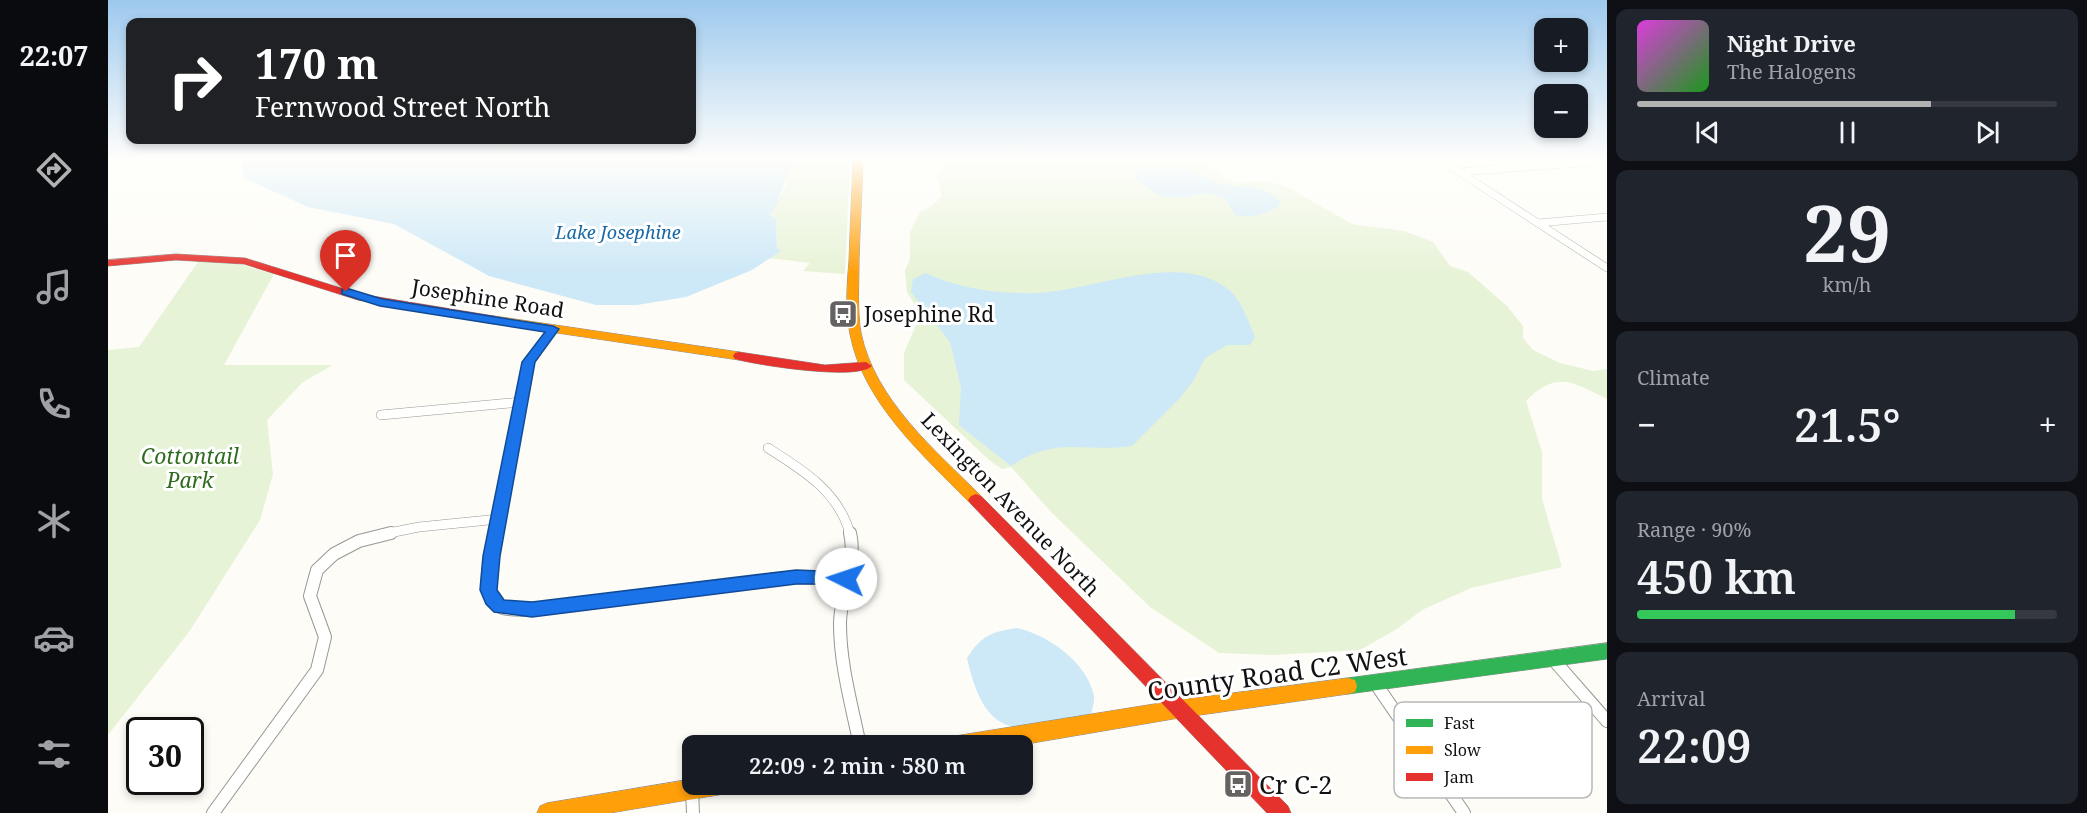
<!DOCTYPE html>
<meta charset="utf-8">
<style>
body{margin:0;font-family:"Noto Serif",serif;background:#20242c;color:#f1f3f6;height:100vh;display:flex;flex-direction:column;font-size:22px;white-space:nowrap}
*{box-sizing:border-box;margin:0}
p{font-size:20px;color:#9ea1a6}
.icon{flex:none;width:33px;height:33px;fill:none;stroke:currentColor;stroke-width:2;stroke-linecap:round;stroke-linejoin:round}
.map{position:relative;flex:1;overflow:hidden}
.sheet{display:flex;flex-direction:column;gap:9px;padding:9px;background:#0d0f14;width:480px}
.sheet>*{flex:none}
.hud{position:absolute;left:18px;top:18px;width:570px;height:126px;border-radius:12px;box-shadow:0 3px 9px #0003;background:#202124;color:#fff;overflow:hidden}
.buttons{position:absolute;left:1426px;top:18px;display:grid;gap:12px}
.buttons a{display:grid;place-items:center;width:54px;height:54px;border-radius:12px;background:#171b24;box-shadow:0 3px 9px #0003;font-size:30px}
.speed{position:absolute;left:18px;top:717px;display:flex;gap:12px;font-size:30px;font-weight:700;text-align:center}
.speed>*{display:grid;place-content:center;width:78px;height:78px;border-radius:50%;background:#171b24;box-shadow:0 3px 9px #0003;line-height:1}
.speed .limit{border:3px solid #111;border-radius:9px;background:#fff;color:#111}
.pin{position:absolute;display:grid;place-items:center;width:51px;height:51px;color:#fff;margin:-62px -26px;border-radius:50% 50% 50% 0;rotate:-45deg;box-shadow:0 0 6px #0007}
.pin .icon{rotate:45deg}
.me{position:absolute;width:66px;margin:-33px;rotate:274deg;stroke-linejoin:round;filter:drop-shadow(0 0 4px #0008)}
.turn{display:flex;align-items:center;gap:21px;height:126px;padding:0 30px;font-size:27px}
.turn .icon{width:78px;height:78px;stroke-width:2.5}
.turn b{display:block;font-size:42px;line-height:51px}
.big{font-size:45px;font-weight:600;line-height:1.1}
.sheet .widget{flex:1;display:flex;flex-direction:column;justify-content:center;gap:9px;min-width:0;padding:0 21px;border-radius:12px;background:#20242c}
.sheet .dial{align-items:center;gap:0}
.dial b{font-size:78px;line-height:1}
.song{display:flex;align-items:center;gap:18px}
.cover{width:72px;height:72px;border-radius:9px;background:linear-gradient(135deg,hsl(300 70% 55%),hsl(120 70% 35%))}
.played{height:6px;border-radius:3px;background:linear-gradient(90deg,#b2b2b3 70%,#363941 70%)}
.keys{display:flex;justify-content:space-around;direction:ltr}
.heat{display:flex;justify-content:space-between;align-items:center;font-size:33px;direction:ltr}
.charge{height:9px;border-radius:4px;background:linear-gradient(90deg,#34c759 90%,#363941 0)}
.trip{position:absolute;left:574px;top:735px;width:351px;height:60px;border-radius:12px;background:#171b24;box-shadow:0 3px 9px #0003;font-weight:600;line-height:60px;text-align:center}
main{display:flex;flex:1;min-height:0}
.menu{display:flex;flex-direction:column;width:108px;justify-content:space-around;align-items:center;background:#090b0e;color:#9ea1a6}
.menu .icon{width:42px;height:42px}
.menu .active{color:#b2b2b3}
.menu b{font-size:27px;color:#f1f3f6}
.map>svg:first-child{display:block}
</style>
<main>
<nav class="menu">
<b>22:07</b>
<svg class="icon active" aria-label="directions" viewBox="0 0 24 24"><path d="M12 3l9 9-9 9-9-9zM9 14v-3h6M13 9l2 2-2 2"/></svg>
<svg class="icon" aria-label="music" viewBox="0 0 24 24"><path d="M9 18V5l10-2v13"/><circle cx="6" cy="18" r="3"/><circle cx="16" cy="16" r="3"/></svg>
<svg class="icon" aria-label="phone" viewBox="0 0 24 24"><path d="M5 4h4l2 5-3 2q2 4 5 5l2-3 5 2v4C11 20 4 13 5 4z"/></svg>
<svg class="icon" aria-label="climate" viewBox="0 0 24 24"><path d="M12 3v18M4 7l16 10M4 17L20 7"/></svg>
<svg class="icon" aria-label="car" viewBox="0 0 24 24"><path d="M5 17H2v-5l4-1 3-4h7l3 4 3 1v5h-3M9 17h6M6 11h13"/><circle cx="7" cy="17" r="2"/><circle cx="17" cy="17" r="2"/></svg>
<svg class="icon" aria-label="filters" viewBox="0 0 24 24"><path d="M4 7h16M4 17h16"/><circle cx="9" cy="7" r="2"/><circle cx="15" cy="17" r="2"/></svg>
</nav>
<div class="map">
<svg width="1499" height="813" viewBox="0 0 1499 813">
<rect width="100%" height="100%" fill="#fdfcf7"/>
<!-- green -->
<g fill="#e7f3d7">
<polygon points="686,160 742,160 737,274 695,271 702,263 661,258 669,249 669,233 662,216 678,186 678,172"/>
<path d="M838 160H1093L1118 180 1130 183 1160 181 1181 188 1244 224 1296 231 1325 242 1342 266 1360 272 1399 306 1415 326V338L1425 350 1452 363 1485 371 1499 369V399C1464 382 1449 370 1418 401L1434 452V499L1454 567 1363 588 1314 610 1289 629 1252 650 1165 655 1111 653 1042 607 944 513 903 467 894 469 881 460 796 380V353L809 323 810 310 799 292 797 270 802 260V232L812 212 824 206 834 196 829 176 840 162Z"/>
<polygon points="92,259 113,259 166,274 116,365 225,365 195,382 159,420 165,474 152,520 81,632 0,735 0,350 31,347"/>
</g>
<!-- water -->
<g fill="#cde8f7">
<path d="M134 160H686C675 177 675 198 662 215L668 219 669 248 673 251 644 270 578 297 529 305H488L381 276 286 224 200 207 136 178Z"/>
<path d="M1042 165 1066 169 1069 166C1082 166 1090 175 1102 180 1126 191 1153 181 1172 201L1171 206C1156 214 1143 219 1127 215L1118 199 1099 193 1078 197H1053L1027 179 1026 170Z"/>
<path d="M818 273C853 290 903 296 940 292 993 287 1073 252 1120 289 1134 300 1140 321 1147 337L1142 345H1119L1097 358 1086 380 1071 399 1024 446C976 453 948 435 903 466L851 425 853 388 842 342 803 292 805 279Z"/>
<path d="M909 628C940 635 979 662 986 696 987 703 983 712 982 719 911 732 878 744 859 658 874 635 883 632 909 628Z"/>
</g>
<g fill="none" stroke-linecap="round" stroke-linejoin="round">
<!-- street-far2 casing -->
<g stroke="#979795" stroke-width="8">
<g id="street-far2">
<polyline points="1333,160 1499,268"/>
<polyline points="1352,172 1499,161"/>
<polyline points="1430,223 1499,217"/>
</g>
</g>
<!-- street-far1 casing -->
<g stroke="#979795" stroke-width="10">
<g id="street-far1">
<polyline points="273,415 413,402"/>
<path d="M660 448C695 470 731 492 742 534"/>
<polyline points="276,534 311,527 391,519"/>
<polyline points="387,534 421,362 445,329"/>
</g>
</g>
<!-- street casing -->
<g stroke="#979795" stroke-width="14">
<g id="street">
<path d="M388 533C384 552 370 593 391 606 398 611 415 609 424 610L688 577 738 579"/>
<path d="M742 533C749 562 732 594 732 624 732 665 744 706 752 746"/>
<polyline points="1444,658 1499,721"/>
<polyline points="1268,684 1356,813"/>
<polyline points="584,790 585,813"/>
<polyline points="105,813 209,670 217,637 202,596 209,570 226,554 251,541 283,533"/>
</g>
</g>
<!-- fast casing -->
<g stroke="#8e8d8b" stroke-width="1">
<polygon id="fast" points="1499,643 1499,659 1240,694 1233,692 1231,686 1233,680 1240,678"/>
</g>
<!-- slow casing -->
<g stroke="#8e8d8b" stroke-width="1">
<g id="slow">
<path d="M745 160H755C754 194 752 227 751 260 751 285 749 309 753 333 767 400 827 450 873 496L876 500 873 504H863C816 456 755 403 742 334 737 310 739 285 741 261 742 227 744 194 745 160Z"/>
<polygon points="386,316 631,352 637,356 631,360 382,323 380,320 382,317"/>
<polygon points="1240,678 1247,680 1249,686 1247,692 1240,694 1071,718 907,746 837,746 840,739 847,736 1071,700"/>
<polygon points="585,779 585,784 626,784 623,791 616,794 502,813 429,813 432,806 439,803"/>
</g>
</g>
<!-- jam casing -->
<g stroke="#8e8d8b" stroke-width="1">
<g id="jam">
<polygon points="68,254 137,258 252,294 386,316 392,320 386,324 250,300 136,264 68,260 0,266 0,260"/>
<path d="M631 352 717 365 758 362 764 366C749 381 649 365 627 359L625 356 627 353Z"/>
<polygon points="868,494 873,496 1180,806 1183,813 1159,813 863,504 860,500 863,496"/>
</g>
</g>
<!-- street-far2 -->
<use href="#street-far2" stroke="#fffffe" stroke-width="7"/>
<!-- street-far1 -->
<use href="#street-far1" stroke="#fffffe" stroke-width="9"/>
<!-- street -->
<use href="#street" stroke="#fffffe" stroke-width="12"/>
<!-- fast -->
<use href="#fast" fill="#30b455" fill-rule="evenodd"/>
<!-- slow -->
<use href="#slow" fill="#ff9f0a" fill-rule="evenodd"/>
<!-- jam -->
<use href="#jam" fill="#e5322d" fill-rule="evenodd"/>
</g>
<!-- sky -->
<linearGradient id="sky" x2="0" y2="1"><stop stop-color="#9dc9ee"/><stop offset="0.58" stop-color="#fefefb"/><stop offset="1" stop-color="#fefefb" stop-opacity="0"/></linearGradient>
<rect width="1499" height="274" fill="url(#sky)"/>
<!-- route -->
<polygon fill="#1a73e8" stroke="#114b97" stroke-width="1.5" points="238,288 274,299 445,326 451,329 427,362 392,556 389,590 396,600 424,602 688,570 738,572 744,574 746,579 744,584 688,584 424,617 386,612 378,604 372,590 375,556 414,362 437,332 272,306 234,294 234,289"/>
<!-- icons -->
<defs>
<g id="bus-square" transform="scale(1.5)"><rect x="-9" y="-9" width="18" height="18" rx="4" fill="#646362" stroke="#fff"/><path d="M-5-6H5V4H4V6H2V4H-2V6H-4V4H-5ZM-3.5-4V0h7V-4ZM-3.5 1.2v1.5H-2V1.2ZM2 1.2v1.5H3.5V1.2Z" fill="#fff"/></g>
</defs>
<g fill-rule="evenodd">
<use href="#bus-square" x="735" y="314"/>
<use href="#bus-square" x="1130" y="784"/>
</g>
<g text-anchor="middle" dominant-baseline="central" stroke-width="6" stroke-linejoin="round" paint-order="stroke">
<!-- far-water labels -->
<g font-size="18" font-style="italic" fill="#1768a6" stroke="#fff">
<text x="510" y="232">Lake Josephine</text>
</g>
<!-- street labels -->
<g font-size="21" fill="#111" stroke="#fff">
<text transform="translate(380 298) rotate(9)">Josephine Road</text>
<text transform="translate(903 504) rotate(46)">Lexington Avenue North</text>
</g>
<!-- poi labels -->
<g font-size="21" fill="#111" stroke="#fff" text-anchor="start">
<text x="756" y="314">Josephine Rd</text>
</g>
<!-- park labels -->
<g font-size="21" font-style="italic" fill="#2f6b1f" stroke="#fff">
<text x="82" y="456">Cottontail<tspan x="82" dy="24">Park</tspan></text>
</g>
<!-- near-street labels -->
<g font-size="26" fill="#111" stroke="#fff">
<text transform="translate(1169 673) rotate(-8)">County Road C2 West</text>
</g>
<!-- near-poi labels -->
<g font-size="26" fill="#111" stroke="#fff" text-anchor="start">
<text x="1151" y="784">Cr C-2</text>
</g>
</g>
<!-- legend -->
<rect x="1286" y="702" width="198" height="96" rx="9" fill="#fff" stroke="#b8b8b8" stroke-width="1.5"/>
<rect x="1298" y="719" width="27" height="8" fill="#30b455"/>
<rect x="1298" y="746" width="27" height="8" fill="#ff9f0a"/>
<rect x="1298" y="773" width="27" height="8" fill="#e5322d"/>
<g font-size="16" fill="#111">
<text x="1336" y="729">Fast</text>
<text x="1336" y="756">Slow</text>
<text x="1336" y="783">Jam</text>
</g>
</svg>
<div class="buttons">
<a>+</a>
<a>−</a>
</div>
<div class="speed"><div class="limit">30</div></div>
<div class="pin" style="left:238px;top:292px;background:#d93025"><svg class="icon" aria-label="arrive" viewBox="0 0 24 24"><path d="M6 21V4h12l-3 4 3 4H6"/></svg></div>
<svg class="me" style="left:738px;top:579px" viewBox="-20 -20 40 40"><circle r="19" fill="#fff"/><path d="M0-13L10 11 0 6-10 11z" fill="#1a73e8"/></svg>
<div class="trip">22:09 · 2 min · 580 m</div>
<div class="hud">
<div class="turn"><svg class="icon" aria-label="right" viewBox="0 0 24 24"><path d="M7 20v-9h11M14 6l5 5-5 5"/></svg><div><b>170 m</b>Fernwood Street North</div></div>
</div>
</div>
<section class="sheet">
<div class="widget">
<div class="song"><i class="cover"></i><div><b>Night Drive</b><p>The Halogens</p></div></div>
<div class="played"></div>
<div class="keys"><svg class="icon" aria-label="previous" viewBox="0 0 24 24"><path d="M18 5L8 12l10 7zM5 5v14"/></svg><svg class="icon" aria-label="pause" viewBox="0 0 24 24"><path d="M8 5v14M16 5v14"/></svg><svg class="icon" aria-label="next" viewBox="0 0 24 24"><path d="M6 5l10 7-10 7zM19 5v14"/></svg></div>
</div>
<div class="widget dial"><b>29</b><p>km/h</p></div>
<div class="widget"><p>Climate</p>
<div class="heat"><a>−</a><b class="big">21.5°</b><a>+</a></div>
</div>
<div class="widget"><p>Range · 90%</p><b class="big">450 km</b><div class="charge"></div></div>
<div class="widget"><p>Arrival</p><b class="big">22:09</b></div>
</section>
</main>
